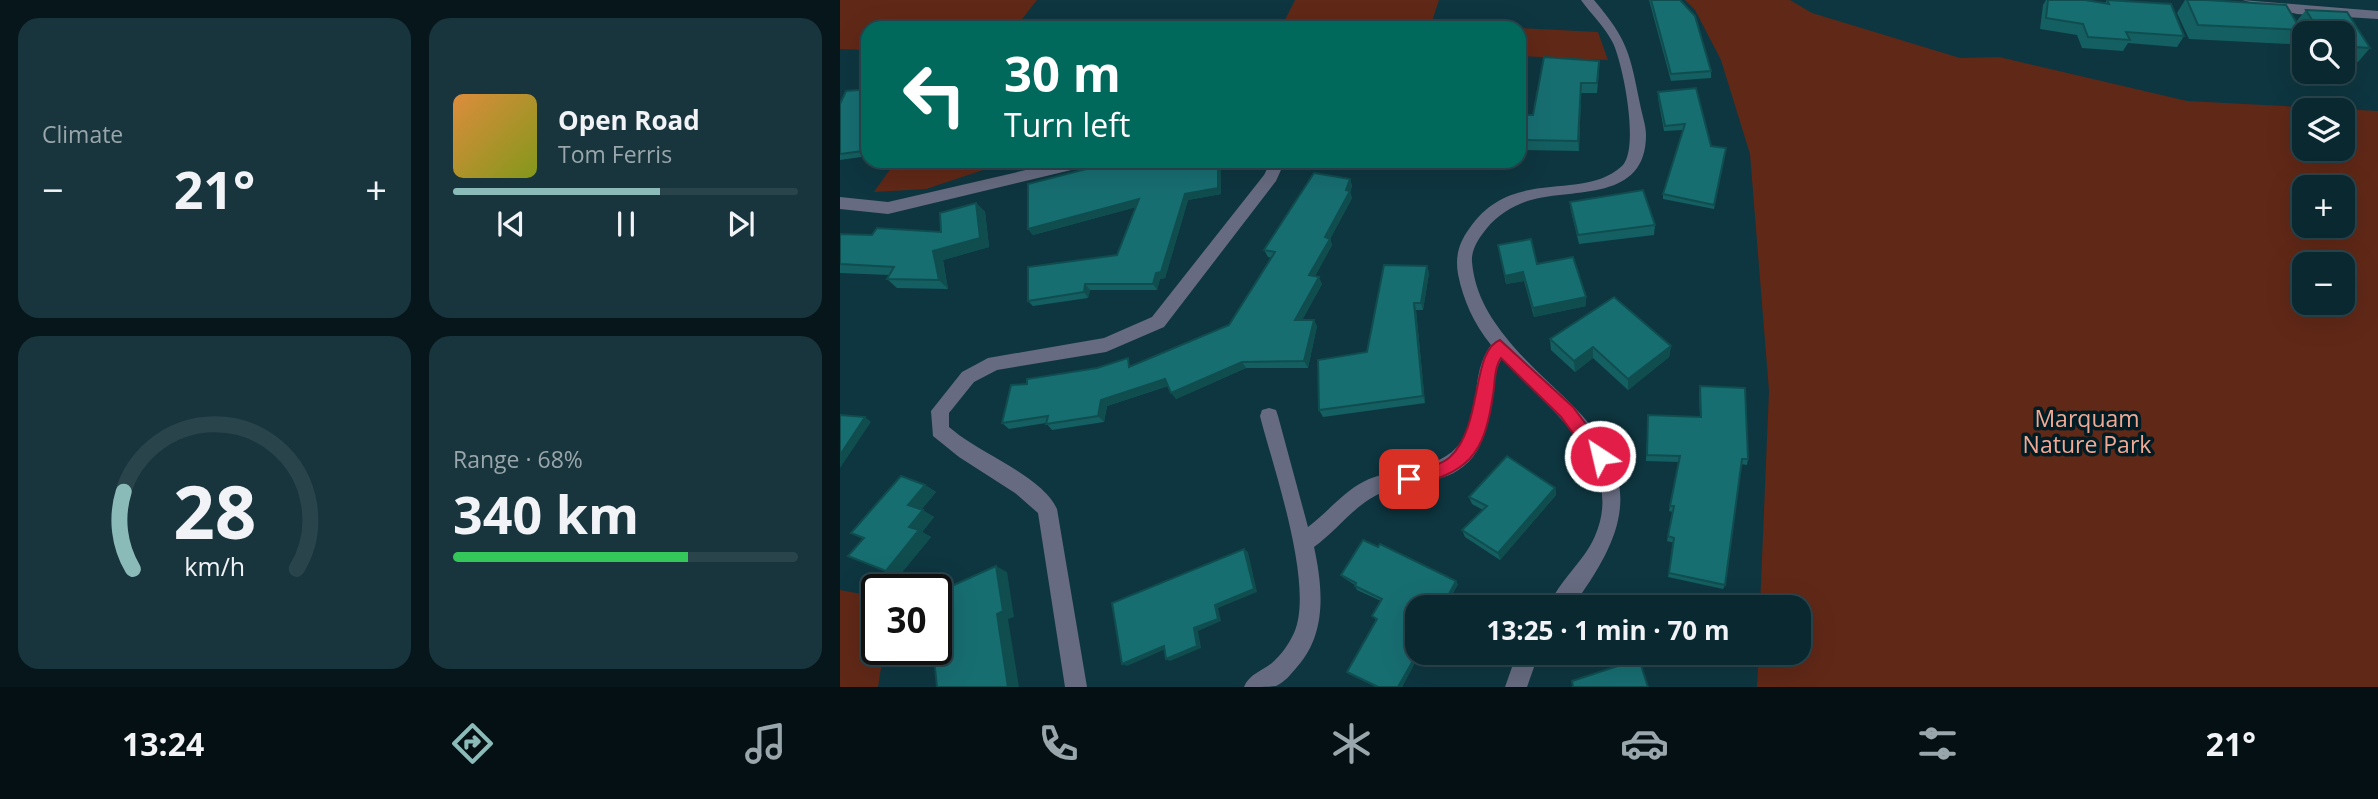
<!DOCTYPE html>
<meta charset="utf-8">
<style>
body{margin:0;font-family:"Open Sans",sans-serif;background:#18343c;color:#f1f3f6;height:100vh;display:flex;flex-direction:column;font-size:26px;white-space:nowrap}
*{box-sizing:border-box;margin:0}
p{font-size:23px;color:#99a6ab}
.icon{flex:none;width:38px;height:38px;fill:none;stroke:currentColor;stroke-width:2;stroke-linecap:round;stroke-linejoin:round}
.map{position:relative;flex:1;overflow:hidden}
.drawer{display:flex;flex-direction:column;gap:18px;padding:18px;background:#06161a;width:840px}
.drawer>*{flex:none}
.guide{position:absolute;left:21px;top:21px;width:665px;height:147px;border-radius:21px;box-shadow:0 7px 28px #0002,0 0 0 2px #2a444c;background:#00695c;color:#fff;overflow:hidden}
.controls{position:absolute;left:1452px;top:21px;display:grid;gap:14px}
.controls a{display:grid;place-items:center;width:63px;height:63px;border-radius:14px;background:#0a2830;box-shadow:0 7px 28px #0002,0 0 0 2px #2a444c;font-size:35px}
.speed{position:absolute;left:21px;top:574px;display:flex;gap:14px;font-size:35px;font-weight:700;text-align:center}
.speed>*{display:grid;place-content:center;width:91px;height:91px;border-radius:50%;background:#0a2830;box-shadow:0 7px 28px #0002,0 0 0 2px #2a444c;line-height:1}
.speed .limit{border:4px solid #111;border-radius:10px;background:#fff;color:#111}
.pin{position:absolute;display:grid;place-items:center;width:60px;height:60px;color:#fff;margin:-30px;border-radius:14px;box-shadow:0 4px 10px #0006}
.me{position:absolute;width:77px;margin:-38px;rotate:325deg;stroke-linejoin:round;filter:drop-shadow(0 0 5px #0008)}
.turn{display:flex;align-items:center;gap:24px;height:147px;padding:0 28px;font-size:32px}
.turn .icon{width:91px;height:91px;stroke-width:2.5}
.turn b{display:block;font-size:49px;line-height:60px}
.big{font-size:52px;font-weight:700;line-height:1.1}
.drawer .card{flex:1;display:flex;flex-direction:column;justify-content:center;gap:10px;min-width:0;padding:0 24px;border-radius:21px;background:#18343c}
.drawer .dial{align-items:center;gap:0}
.dial svg{height:182px;overflow:visible;fill:none;stroke:#2a444c;stroke-width:7;stroke-linecap:round;text-anchor:middle}
.dial text{fill:#f1f3f6;stroke:none}
.song{display:flex;align-items:center;gap:21px}
.cover{width:84px;height:84px;border-radius:10px;background:linear-gradient(135deg,hsl(30 70% 55%),hsl(70 70% 35%))}
.played{height:7px;border-radius:4px;background:linear-gradient(90deg,#8bbbb9 60%,#2a444c 60%)}
.keys{display:flex;justify-content:space-around;direction:ltr}
.heat{display:flex;justify-content:space-between;align-items:center;font-size:38px;direction:ltr}
.charge{height:10px;border-radius:5px;background:linear-gradient(90deg,#34c759 68%,#2a444c 0)}
.drawer .tiles{flex:1;display:grid;gap:18px;grid-template-columns:repeat(2,1fr)}
.trip{position:absolute;left:565px;top:595px;width:406px;height:70px;border-radius:21px;background:#0a2830;box-shadow:0 7px 28px #0002,0 0 0 2px #2a444c;font-weight:700;line-height:70px;text-align:center}
.menu{display:flex;height:112px;justify-content:space-around;align-items:center;background:#041013;color:#99a6ab}
.menu .icon{width:49px;height:49px}
.menu .selected{color:#8bbbb9}
.menu b{font-size:32px;color:#f1f3f6}
main{display:flex;flex:1;min-height:0}
.map>svg:first-child{display:block}
</style>
<main>
<section class="drawer">
<div class="tiles">
<div class="card"><p>Climate</p>
<div class="heat"><a>−</a><b class="big">21°</b><a>+</a></div>
</div>
<div class="card">
<div class="song"><i class="cover"></i><div><b>Open Road</b><p>Tom Ferris</p></div></div>
<div class="played"></div>
<div class="keys"><svg class="icon" aria-label="previous" viewBox="0 0 24 24"><path d="M18 5L8 12l10 7zM5 5v14"/></svg><svg class="icon" aria-label="pause" viewBox="0 0 24 24"><path d="M8 5v14M16 5v14"/></svg><svg class="icon" aria-label="next" viewBox="0 0 24 24"><path d="M6 5l10 7-10 7zM19 5v14"/></svg></div>
</div>
<div class="card dial"><svg viewBox="0 0 100 80">
<path d="M14 69A42 42 0 1 1 86 69"/>
<path d="M14 69A42 42 0 0 1 10 35" stroke="#8bbbb9"/>
<text x="50" y="56" font-size="32" font-weight="700">28</text>
<text x="50" y="72" font-size="11">km/h</text>
</svg></div>
<div class="card"><p>Range · 68%</p><b class="big">340 km</b><div class="charge"></div></div>
</div>
</section>
<div class="map">
<svg width="1538" height="687" viewBox="0 0 1538 687">
<rect width="100%" height="100%" fill="#0e3640"/>
<!-- green -->
<g fill="#602817" fill-rule="evenodd">
<polygon points="0,0 197,0 175,28 28,28 28,50 0,49"/>
<polygon points="455,0 599,0 591,24 674,28 441,28"/>
<path d="M845 0H950L972 13 1120 58 1159 57 1347 101 1538 111V687H917L919 653H959V607H920L929 391 910 154 881 60 855 10ZM1465 110H1503V149H1465ZM1503 187V226H1465V187ZM1503 264V303H1465V264Z"/>
<polygon points="679,28 758,32 768,60 679,56"/>
<polygon points="56,161 170,161 86,189 34,192"/>
<polygon points="0,590 37,597 37,649 44,649 38,687 0,687"/>
</g>
<g fill="none" stroke-linecap="round" stroke-linejoin="round">
<!-- minor -->
<g fill="#676b81" fill-rule="evenodd">
<path d="M741 0H754C788 40 790 54 800 104 802 115 806 125 806 135 806 202 734 188 691 200 674 205 658 215 647 228 639 238 631 249 632 262 635 296 652 321 673 346 693 369 716 388 737 410 805 482 785 535 732 607H709C718 581 744 562 755 536 788 460 703 407 662 358 646 386 654 422 637 451 616 485 578 480 546 491 517 501 498 530 474 547 483 588 487 634 457 667 451 674 445 682 436 686 428 687 413 687 404 687 409 674 422 671 432 663 441 655 449 644 454 633 475 586 433 467 420 416L422 410 429 408 436 410 438 416 468 527C487 513 502 493 523 482 555 465 598 474 621 442 642 415 629 374 651 345 634 324 623 300 618 274 615 256 619 243 629 229 672 165 742 203 782 166 800 149 783 64 773 43 765 27 751 14 741 0Z"/>
<polygon points="1402,0 1538,11 1538,19 1457,14"/>
<polygon points="225,161 255,161 248,166 48,214 0,209 0,197 48,202"/>
<path d="M431 161H445L436 181 324 327 266 352 157 370 134 382 109 413V427L119 435C146 455 204 479 217 509L247 687H225L198 513 175 493 119 457 93 436 91 411 122 372 148 358 264 338 312 317 424 175Z"/>
<polygon points="677,653 699,653 687,687 665,687"/>
</g>
</g>
<!-- wall -->
<g fill="#145f61">
<polygon points="809,0 840,0 871,71 871,78 831,81"/>
<polygon points="1206,0 1245,0 1265,3 1267,0 1344,36 1337,47 1288,43 1283,51 1242,48 1237,35 1200,29 1203,5"/>
<polygon points="1345,0 1366,0 1456,22 1466,10 1530,48 1518,62 1503,61 1503,33 1465,33 1465,40 1460,32 1450,44 1349,39 1337,13"/>
<polygon points="759,71 757,93 741,93 739,151 679,150 679,115 693,115"/>
<polygon points="818,92 871,146 886,148 874,209 823,199 823,194 843,130 824,131 818,98"/>
<polygon points="0,104 28,156 0,160"/>
<polygon points="381,163 381,194 348,200 325,278 320,279 317,290 250,290 248,298 193,306 188,301 277,255 296,207 193,235 188,229"/>
<polygon points="510,179 512,186 510,192 512,198 490,239 492,245 475,276 482,284 462,320 477,326 468,368 406,368 336,399 328,386 267,406 264,422 212,430 206,423 169,429 162,423 187,384 294,365 389,325 432,258 428,257 424,250"/>
<polygon points="730,202 815,225 814,235 739,244 731,211"/>
<polygon points="136,203 145,212 149,247 103,260 108,289 57,288 47,279 49,275 0,273 0,234 32,235 101,232"/>
<polygon points="658,245 697,264 746,297 746,306 694,317 684,281 666,284"/>
<polygon points="587,266 589,273 583,310 576,310 585,403 483,417 479,410 527,352"/>
<polygon points="710,339 831,346 829,357 788,390 753,358 735,372 711,350"/>
<polygon points="860,386 908,459 907,465 901,464 885,585 883,589 828,577 834,543 827,541 833,512 829,511 839,462 806,461 808,415 860,417 859,393"/>
<polygon points="85,485 96,492 81,510 94,517 82,532 91,537 58,577 8,556 23,539 11,533"/>
<polygon points="715,488 716,495 660,560 625,537 622,530 643,510 632,504 629,497"/>
<polygon points="501,575 618,584 605,607 578,607 580,653 562,687 536,687 509,674 507,672 536,620 532,616 541,601 517,590 515,586 515,585 504,578"/>
</g>
<!-- shaded-wall -->
<g fill="#104d4f">
<polygon points="741,83 741,93 739,151 738,141"/>
<polygon points="28,140 28,156 23,151"/>
<polygon points="378,161 380,161 381,163 381,194 348,200 325,278 320,279 317,290 313,284 316,273 345,194"/>
<polygon points="510,179 512,186 510,192 512,198 490,239 492,245 472,282 469,275"/>
<polygon points="299,199 303,205 193,235 188,229"/>
<polygon points="136,203 145,212 149,247 103,260 108,289 99,280 93,251"/>
<polygon points="587,266 589,273 583,310 581,303"/>
<polygon points="683,272 684,281 666,284 665,276"/>
<polygon points="479,277 482,284 459,326 455,320"/>
<polygon points="245,284 250,290 248,298 244,292"/>
<polygon points="746,297 746,306 694,317 693,308"/>
<polygon points="574,303 576,310 585,403 583,396"/>
<polygon points="474,320 477,326 468,368 464,361"/>
<polygon points="831,346 829,357 788,390 788,379"/>
<polygon points="753,347 753,358 735,372 734,361"/>
<polygon points="402,362 406,368 336,399 331,393"/>
<polygon points="325,379 330,385 267,406 264,422 258,416 261,400"/>
<polygon points="25,417 31,422 0,468 0,455"/>
<polygon points="85,485 96,492 79,512 68,505"/>
<polygon points="715,488 716,495 660,560 658,553"/>
<polygon points="83,510 94,517 82,532 91,537 58,577 46,571 69,527"/>
<polygon points="404,549 408,552 417,592 378,608 381,621 358,631 361,648 330,661 326,659 375,605"/>
<polygon points="156,566 167,572 174,617 168,619 179,687 168,687 157,614"/>
<polygon points="616,581 618,584 605,607 602,607"/>
<polygon points="324,646 328,648 287,666 282,664"/>
<polygon points="578,653 580,653 562,687 558,687"/>
</g>
<!-- building -->
<g fill="#176e71" stroke="#104d4f" stroke-width="2">
<polygon points="811,0 840,0 855,16 871,71 831,74"/>
<polygon points="1208,0 1245,0 1269,4 1267,0 1331,4 1344,36 1286,32 1290,40 1248,37 1243,24 1206,18"/>
<polygon points="1347,0 1366,0 1446,5 1461,30 1358,25"/>
<polygon points="1466,10 1507,12 1530,48 1503,46 1503,33 1480,33"/>
<polygon points="704,57 759,61 757,83 741,83 738,141 679,140 679,115 693,115"/>
<polygon points="856,88 871,146 886,148 874,205 823,194 845,124 825,126 818,92"/>
<polygon points="28,89 28,111 24,119 28,119 28,140 23,151 0,154 0,104 6,91"/>
<polygon points="277,161 378,161 378,188 345,194 321,272 316,273 313,284 245,284 244,292 188,301 188,267 277,255 299,199 188,229 188,184"/>
<polygon points="474,173 510,179 506,190 510,191 485,237 490,239 469,275 479,277 455,320 474,320 464,361 402,362 331,393 325,379 261,400 258,416 206,424 208,416 162,423 171,385 187,384 187,379 257,368 288,358 289,367 389,325 435,252 424,250"/>
<polygon points="803,190 815,225 738,235 730,202"/>
<polygon points="136,203 140,238 93,251 99,280 47,279 54,267 0,264 0,234 32,235 37,228 101,232 100,213"/>
<polygon points="691,239 697,264 733,257 746,297 693,308 683,272 665,276 658,245"/>
<polygon points="544,265 587,266 581,303 574,303 583,396 479,410 478,360 527,352"/>
<polygon points="774,297 831,346 788,379 753,347 734,361 710,339"/>
<polygon points="860,386 905,388 908,459 902,459 885,585 829,573 834,538 828,536 834,506 830,506 840,456 807,455 808,415 861,417"/>
<polygon points="0,415 25,417 0,455"/>
<polygon points="667,456 715,488 658,553 622,530 647,506 629,497"/>
<polygon points="61,476 85,485 68,505 83,510 69,527 79,530 46,571 8,556 24,538 11,533"/>
<polygon points="523,540 538,547 540,544 616,581 602,607 578,607 578,652 558,687 538,687 507,672 537,619 532,616 542,599 515,586 516,583 501,575"/>
<polygon points="404,549 414,589 375,605 378,619 354,628 357,646 326,659 324,646 282,664 272,603"/>
<polygon points="156,566 163,611 157,614 168,687 97,687 93,649 96,649 96,636 99,635 96,593"/>
<polygon points="799,659 808,687 733,687 732,681"/>
</g>
<!-- route -->
<path fill="#e11d48" stroke="#92132f" stroke-width="2" d="M660 340 733 407 766 451 769 456 766 462H754L721 417 661 358C654 368 655 384 653 395 644 457 628 472 569 487L563 485 561 479 563 473C578 468 598 468 610 457 643 427 631 350 660 340Z"/>
<g text-anchor="middle" dominant-baseline="central" stroke-width="7" stroke-linejoin="round" paint-order="stroke">
<!-- park labels -->
<g font-size="23" fill="#f2a994" stroke="#001c24">
<text x="1247" y="418">Marquam<tspan x="1247" dy="26">Nature Park</tspan></text>
</g>
</g>
</svg>
<div class="controls">
<a><svg class="icon" aria-label="search" viewBox="0 0 24 24"><circle cx="10" cy="10" r="6"/><path d="M15 15l6 6"/></svg></a>
<a><svg class="icon" aria-label="layers" viewBox="0 0 24 24"><path d="M12 4l9 5-9 5-9-5zM3 14l9 5 9-5"/></svg></a>
<a>+</a>
<a>−</a>
</div>
<div class="speed"><div class="limit">30</div></div>
<div class="pin" style="left:569px;top:479px;background:#d93025"><svg class="icon" aria-label="arrive" viewBox="0 0 24 24"><path d="M6 21V4h12l-3 4 3 4H6"/></svg></div>
<svg class="me" style="left:760px;top:456px" viewBox="-20 -20 40 40"><circle r="17" fill="#e11d48" stroke="#fff" stroke-width="3"/><path d="M0-11L8 9 0 5-8 9z" fill="#fff"/></svg>
<div class="trip">13:25 · 1 min · 70 m</div>
<div class="guide">
<div class="turn"><svg class="icon" aria-label="left" viewBox="0 0 24 24"><path d="M17 20v-9H6M10 6l-5 5 5 5"/></svg><div><b>30 m</b>Turn left</div></div>
</div>
</div>
</main>
<nav class="menu">
<b>13:24</b>
<svg class="icon selected" aria-label="directions" viewBox="0 0 24 24"><path d="M12 3l9 9-9 9-9-9zM9 14v-3h6M13 9l2 2-2 2"/></svg>
<svg class="icon" aria-label="music" viewBox="0 0 24 24"><path d="M9 18V5l10-2v13"/><circle cx="6" cy="18" r="3"/><circle cx="16" cy="16" r="3"/></svg>
<svg class="icon" aria-label="phone" viewBox="0 0 24 24"><path d="M5 4h4l2 5-3 2q2 4 5 5l2-3 5 2v4C11 20 4 13 5 4z"/></svg>
<svg class="icon" aria-label="climate" viewBox="0 0 24 24"><path d="M12 3v18M4 7l16 10M4 17L20 7"/></svg>
<svg class="icon" aria-label="car" viewBox="0 0 24 24"><path d="M5 17H2v-5l4-1 3-4h7l3 4 3 1v5h-3M9 17h6M6 11h13"/><circle cx="7" cy="17" r="2"/><circle cx="17" cy="17" r="2"/></svg>
<svg class="icon" aria-label="filters" viewBox="0 0 24 24"><path d="M4 7h16M4 17h16"/><circle cx="9" cy="7" r="2"/><circle cx="15" cy="17" r="2"/></svg>
<b>21°</b>
</nav>
